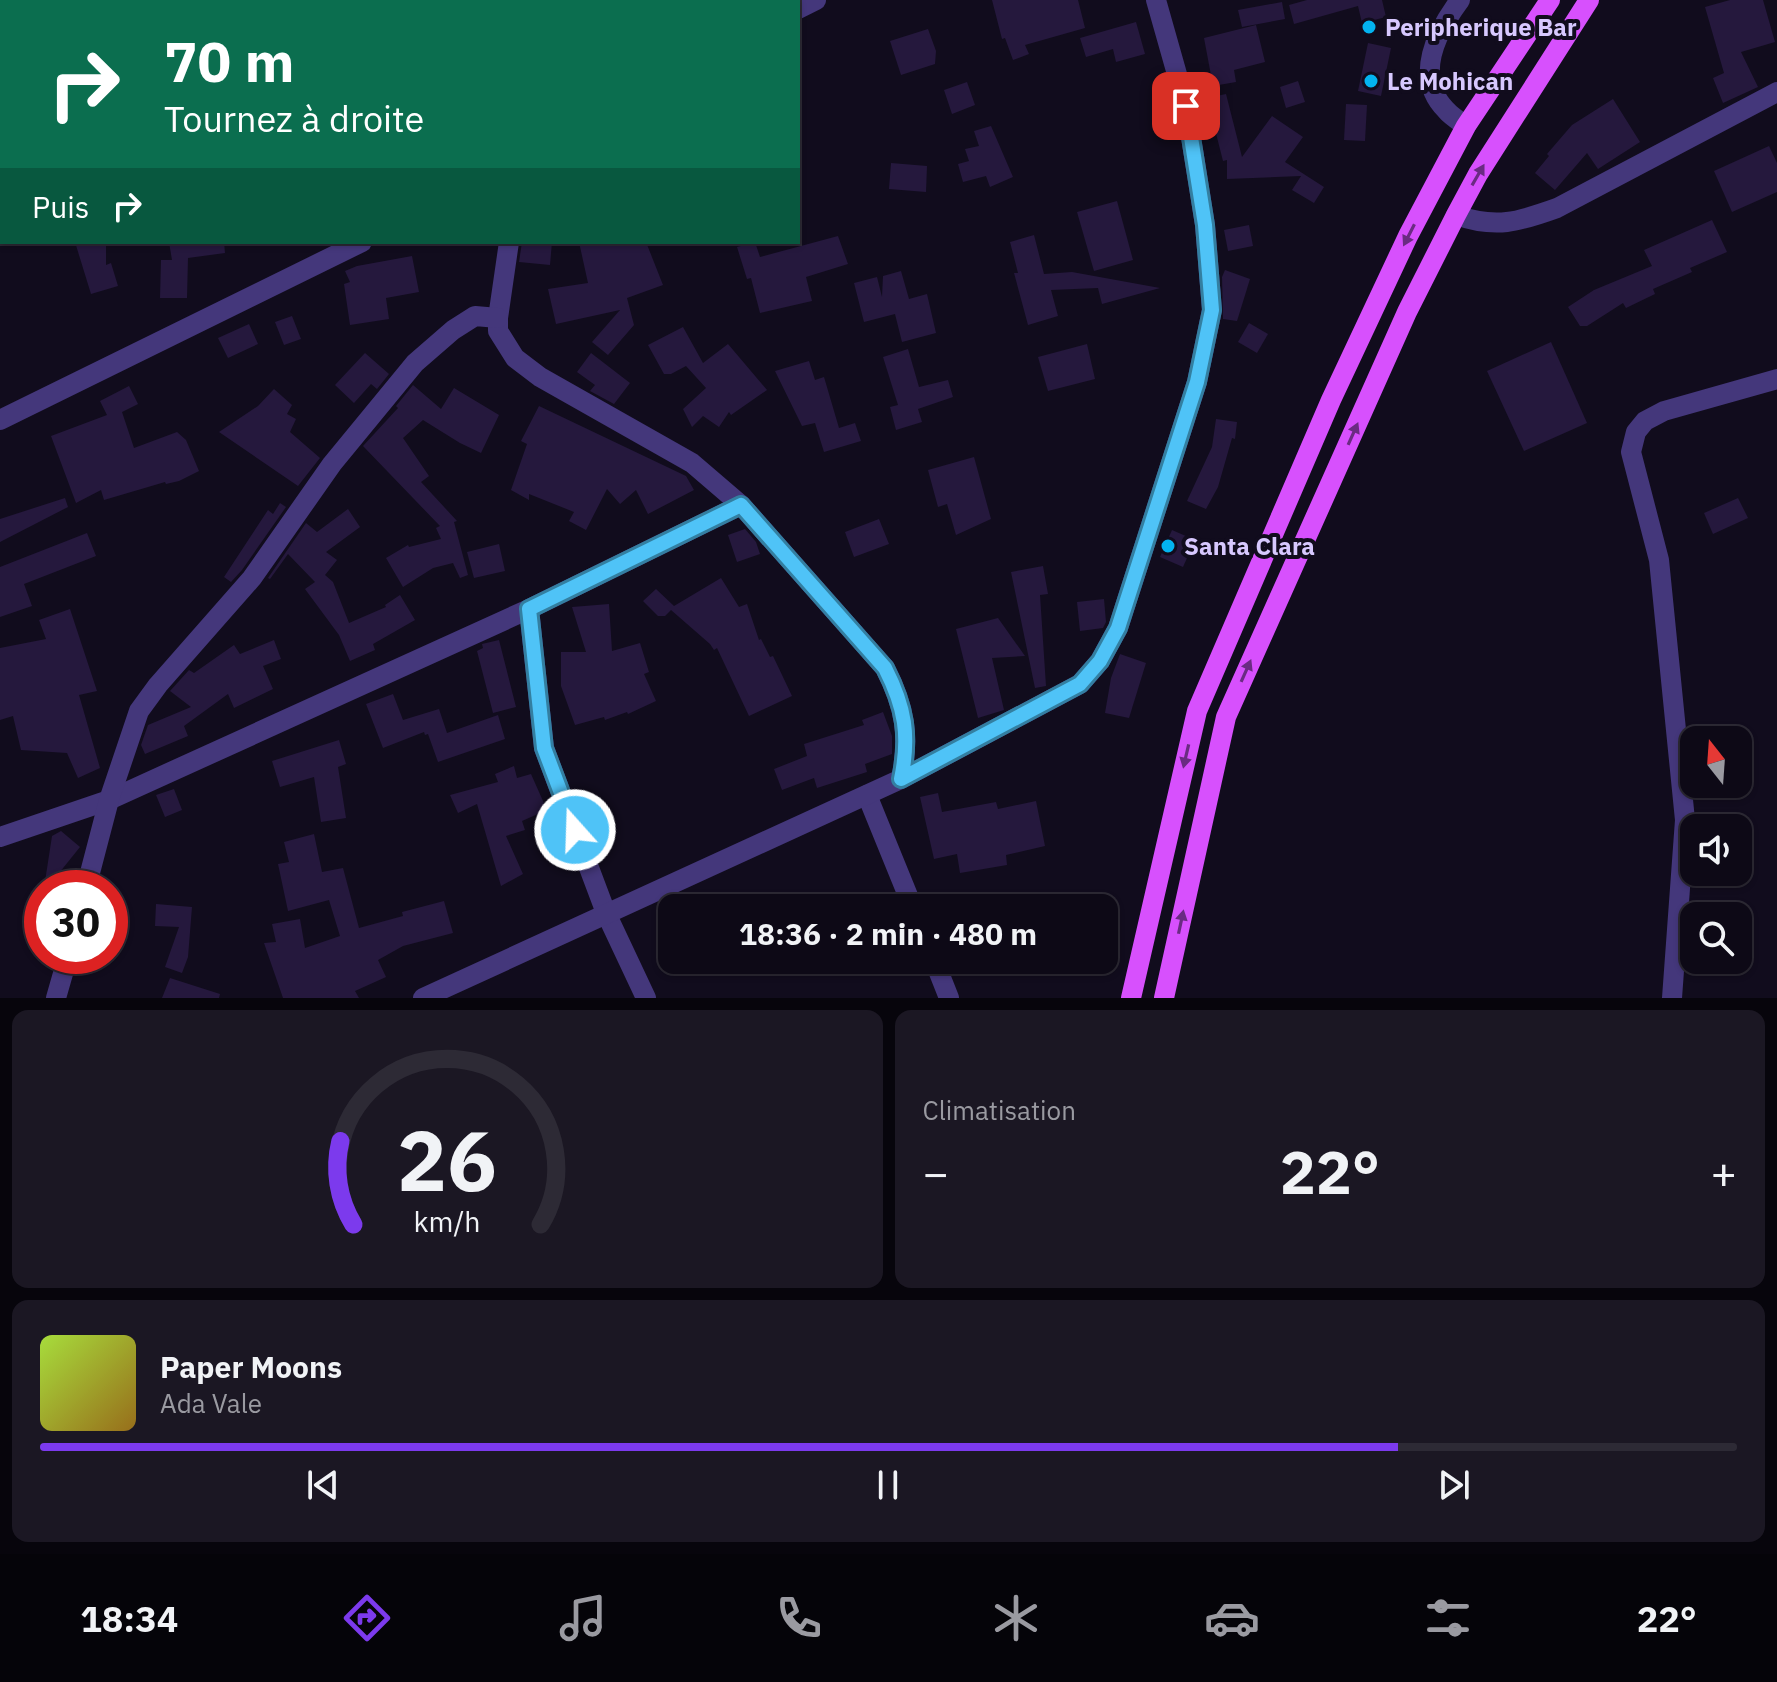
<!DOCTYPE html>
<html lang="fr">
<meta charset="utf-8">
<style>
body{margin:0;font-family:"IBM Plex Sans",sans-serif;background:#1b1723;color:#f1f3f6;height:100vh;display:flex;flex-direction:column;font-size:30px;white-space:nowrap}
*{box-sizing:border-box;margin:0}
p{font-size:26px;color:#9a9aa1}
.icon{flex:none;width:44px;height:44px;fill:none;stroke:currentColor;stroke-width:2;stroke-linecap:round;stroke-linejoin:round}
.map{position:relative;height:998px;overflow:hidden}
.sheet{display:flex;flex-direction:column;gap:12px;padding:12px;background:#07050c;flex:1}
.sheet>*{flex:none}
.banner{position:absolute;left:0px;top:0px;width:800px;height:244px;box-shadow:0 2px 6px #0004,0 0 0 2px #2d2a35;background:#0b6e4f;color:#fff;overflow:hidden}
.needle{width:52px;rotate:343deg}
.fabs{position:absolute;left:1680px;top:726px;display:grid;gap:16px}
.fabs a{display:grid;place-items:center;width:72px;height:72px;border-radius:16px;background:#0d0916;box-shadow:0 2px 6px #0004,0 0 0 2px #2d2a35;font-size:40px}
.speed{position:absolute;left:24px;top:870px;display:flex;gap:16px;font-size:40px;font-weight:700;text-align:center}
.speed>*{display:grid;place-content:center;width:104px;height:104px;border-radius:50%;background:#0d0916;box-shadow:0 2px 6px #0004,0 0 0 2px #2d2a35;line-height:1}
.speed .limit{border:12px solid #d22;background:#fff;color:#111}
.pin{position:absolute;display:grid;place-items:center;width:68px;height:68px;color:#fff;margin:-34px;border-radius:16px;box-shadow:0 4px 12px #0006}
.me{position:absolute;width:88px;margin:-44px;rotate:340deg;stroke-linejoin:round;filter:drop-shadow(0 0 6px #0008)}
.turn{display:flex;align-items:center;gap:28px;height:168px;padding:0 32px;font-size:36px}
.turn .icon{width:104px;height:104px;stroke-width:2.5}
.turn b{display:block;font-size:56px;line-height:68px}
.then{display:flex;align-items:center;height:76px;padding:0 32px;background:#0003;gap:16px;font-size:30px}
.big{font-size:60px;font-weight:700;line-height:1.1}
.sheet .widget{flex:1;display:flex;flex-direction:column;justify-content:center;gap:12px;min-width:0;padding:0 28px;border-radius:16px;background:#1b1723}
.sheet .dial{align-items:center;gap:0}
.dial svg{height:208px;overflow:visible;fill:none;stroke:#2d2a35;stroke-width:7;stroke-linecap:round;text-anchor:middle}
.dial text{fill:#f1f3f6;stroke:none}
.song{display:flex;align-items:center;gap:24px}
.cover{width:96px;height:96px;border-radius:12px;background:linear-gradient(135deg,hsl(80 70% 55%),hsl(40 70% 35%))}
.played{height:8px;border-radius:4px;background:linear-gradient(90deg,#7c3aed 80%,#2d2a35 80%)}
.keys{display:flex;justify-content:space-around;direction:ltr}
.heat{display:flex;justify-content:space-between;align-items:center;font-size:44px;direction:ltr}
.sheet .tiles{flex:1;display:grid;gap:12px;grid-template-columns:1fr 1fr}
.widget:last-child{grid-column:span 2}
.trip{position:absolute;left:658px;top:894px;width:460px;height:80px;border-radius:16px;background:#0d0916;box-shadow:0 2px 6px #0004,0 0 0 2px #2d2a35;font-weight:700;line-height:80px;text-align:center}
.tab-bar{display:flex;height:128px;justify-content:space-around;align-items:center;background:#050409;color:#9a9aa1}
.tab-bar .icon{width:56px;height:56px}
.tab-bar .selected{color:#7c3aed}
.tab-bar b{font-size:36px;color:#f1f3f6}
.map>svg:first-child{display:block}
</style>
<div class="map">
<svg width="1777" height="998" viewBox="0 0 1777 998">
<rect width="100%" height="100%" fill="#110c1d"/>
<!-- building -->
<g fill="#25183d">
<polygon points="992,0 1078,0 1085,28 1025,45 1029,54 1013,60 1005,38 1002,39"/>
<polygon points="1307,0 1382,0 1386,17 1362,23 1358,6 1294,24 1289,5"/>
<polygon points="1730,0 1763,0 1775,42 1741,52 1758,87 1723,103 1713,78 1724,73 1705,7"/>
<polygon points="1282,2 1285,19 1242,27 1238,10"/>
<polygon points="1136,22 1145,54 1116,62 1113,49 1086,57 1080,38"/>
<polygon points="1256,25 1265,62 1234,70 1236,82 1213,86 1204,38"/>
<polygon points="928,29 936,51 935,64 901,75 890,41"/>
<polygon points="1368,43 1391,48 1381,96 1358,91"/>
<polygon points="1298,81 1305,102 1286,108 1280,87"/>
<polygon points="967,82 975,105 952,114 944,90"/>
<polygon points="1226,94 1242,157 1272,116 1303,137 1285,162 1324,187 1314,203 1292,190 1301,176 1227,179 1227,160 1223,161 1207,98"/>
<polygon points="1613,99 1640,142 1598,169 1587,153 1555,190 1535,173 1549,156 1547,154 1572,125"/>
<polygon points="1346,104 1367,105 1365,141 1344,140"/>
<polygon points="991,126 1013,177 990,187 986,176 963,182 958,164 969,161 965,149 979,146 974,131"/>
<polygon points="1769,146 1777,163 1777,192 1732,212 1714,171"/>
<polygon points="891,163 927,166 926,192 889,189"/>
<polygon points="1117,201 1133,260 1094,271 1077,212"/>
<polygon points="1712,220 1727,252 1690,268 1692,272 1653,289 1655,294 1626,308 1623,303 1587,326 1580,326 1568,307 1594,290 1652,266 1644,250"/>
<polygon points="1249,225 1253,246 1228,251 1224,230"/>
<polygon points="1034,235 1044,274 1072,272 1160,288 1102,304 1098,288 1051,290 1058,316 1028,325 1014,273 1018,273 1010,242"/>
<polygon points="838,236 848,264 806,277 812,301 760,313 751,278 747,279 737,247 755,242 760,257"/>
<polygon points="75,242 106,242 106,265 111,263 118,286 91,294"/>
<polygon points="169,242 224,242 225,253 188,258 187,298 160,298 161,260 172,260"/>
<polygon points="522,242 552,242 550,265 519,262"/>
<polygon points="579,242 646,242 663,285 627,298 634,325 608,355 592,342 620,310 556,324 548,289 588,283"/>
<polygon points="412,256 419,292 386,298 389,319 350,325 344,284 350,282 345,271 357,266"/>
<polygon points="1225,270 1250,279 1237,321 1223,319 1222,277"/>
<polygon points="901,271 909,299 927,294 936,333 902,342 895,314 864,322 854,283 877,277 882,297 883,276"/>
<polygon points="292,316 301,339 284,345 275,322"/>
<polygon points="1249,323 1268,334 1257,353 1238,342"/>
<polygon points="249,324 258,344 228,358 218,338"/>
<polygon points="683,327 703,363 728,344 767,390 731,415 729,412 719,427 703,416 692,427 683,409 706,388 686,366 671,374 664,374 648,345"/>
<polygon points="1551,342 1587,423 1524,451 1487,371"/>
<polygon points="1087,344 1095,379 1048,391 1038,357"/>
<polygon points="908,349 919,387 948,380 953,397 918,409 922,422 896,430 890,407 898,405 883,357"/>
<polygon points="365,353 389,374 377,389 371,384 354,403 335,385"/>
<polygon points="591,353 630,383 614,404 590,391 595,385 577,372"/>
<polygon points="809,361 815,380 824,377 839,428 855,423 861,441 824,452 815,423 802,426 775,371"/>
<polygon points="413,385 441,409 454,388 499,415 481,453 460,443 423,420 403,438 429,476 421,482 457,521 454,522 468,575 460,578 453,563 433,568 403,587 386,558 408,545 409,547 441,539 436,528 440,526 363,446 398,408 396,406"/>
<polygon points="129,386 138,404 122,412 134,448 177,432 186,440 199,471 179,481 166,484 165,482 104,500 101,490 76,503 51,436 107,415 100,401"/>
<polygon points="274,389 292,405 287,414 296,419 290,432 320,458 298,486 219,432 258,406"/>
<polygon points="539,406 686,476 694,490 648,514 636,490 620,504 607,489 586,530 569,521 574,512 529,494 529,500 511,490 527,444 521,441"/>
<polygon points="1216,419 1237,422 1235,439 1232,438 1218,487 1206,509 1187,501 1212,447"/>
<polygon points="974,457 991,519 956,535 947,504 938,507 928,470"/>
<polygon points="65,498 68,507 0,542 0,519"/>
<polygon points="1738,498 1748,518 1713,534 1704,513"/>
<polygon points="280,503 286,507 242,570 231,582 224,577 268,510 273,514"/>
<polygon points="348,509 360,527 326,552 337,560 325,575 333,582 349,623 386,607 385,605 400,595 415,620 373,644 375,650 350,661 339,635 305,589 315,582 288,554 270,579 268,578 306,523 317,532"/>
<polygon points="879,519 889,544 854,557 845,532"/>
<polygon points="745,529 756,542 760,554 737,562 728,535"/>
<polygon points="1172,530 1195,540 1183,567 1160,557"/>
<polygon points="87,533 96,556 24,584 32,606 0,617 0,567"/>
<polygon points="499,544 505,571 474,578 467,552"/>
<polygon points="1043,566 1048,594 1040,595 1046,686 1035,688 1011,572"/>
<polygon points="721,578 739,607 747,604 759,640 761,639 770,657 773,656 792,696 749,716 717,648 714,650 710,644 671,610 665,616 658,616 643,601 656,589 674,606"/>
<polygon points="1104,599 1106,622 1103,628 1080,631 1077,602"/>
<polygon points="609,604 612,651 640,643 649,672 644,674 656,701 628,714 627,712 605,720 604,717 575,725 561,686 561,652 586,652 572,607"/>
<polygon points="70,609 97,691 79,695 100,768 78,778 67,753 21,750 13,716 0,720 0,648 46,639 39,620"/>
<polygon points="998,618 1025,656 992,658 1004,710 978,718 956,629"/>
<polygon points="274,640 281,659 263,666 273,689 234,708 228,694 184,726 188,736 145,754 141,745 148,725 191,707 170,691 189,670 194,673 234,645 240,654"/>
<polygon points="499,640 516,707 493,713 477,651 483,648 482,644"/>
<polygon points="1120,654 1146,663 1129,718 1105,713 1111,678"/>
<polygon points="393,694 403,720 439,709 447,733 498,715 505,739 438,762 428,734 425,735 424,732 383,748 366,704"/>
<polygon points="883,712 892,736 892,754 865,764 867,772 817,788 814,778 782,790 774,769 807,756 804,744 864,725 862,720"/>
<polygon points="339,740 346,764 338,767 346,818 321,822 314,777 280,787 272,761"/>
<polygon points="514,766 517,778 531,774 547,810 522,821 525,830 506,836 523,874 501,886 477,804 458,813 450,795 498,782 495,774"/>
<polygon points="174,789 182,810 165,817 156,795"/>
<polygon points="938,793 942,812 996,802 998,809 1036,801 1045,846 1006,855 1007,865 960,873 957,854 934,859 920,797"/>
<polygon points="61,831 80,847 47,888 44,888 52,836"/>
<polygon points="314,834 322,872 343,868 359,928 403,916 402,912 444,901 453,933 403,946 378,960 386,977 355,991 359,998 283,998 264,943 276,942 272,924 300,919 305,948 340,936 329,900 288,911 278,864 289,862 284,842"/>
<polygon points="156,904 192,907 188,957 182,973 165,967 179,927 155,926"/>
<polygon points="170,978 220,994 219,998 162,998"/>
</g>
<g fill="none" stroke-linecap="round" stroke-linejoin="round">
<!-- minor -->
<g stroke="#44377b" stroke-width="20">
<polyline points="657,0 658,2"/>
<path d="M1460 0C1437 31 1413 77 1446 110 1451 116 1459 121 1466 126"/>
<polyline points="302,2 308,0"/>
<polyline points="798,9 816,0"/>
<polyline points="0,140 2,139"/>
<path d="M1456 215C1496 229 1518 222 1557 208L1777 92"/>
<path d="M509 242 498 318V331L515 358 540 377 692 463 741 505 885 668C905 707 910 736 901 779"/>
<polyline points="0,420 362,242"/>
<polyline points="529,609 544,748 606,913 646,998"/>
<polyline points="867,795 913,908"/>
<polyline points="0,837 109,800 529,609 741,505"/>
<polyline points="86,888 109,800 139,711 158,685 252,578 332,464 415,363 453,330 475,316 498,318"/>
<polyline points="934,960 949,998"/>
<polyline points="56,998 68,956"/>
<polyline points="423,998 901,779 1080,684 1100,661 1118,628 1197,382 1212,310 1205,225 1186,106 1156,0"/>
<polyline points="1672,998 1685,820 1659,560 1631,452 1636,432 1645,421 1664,411 1777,379"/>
</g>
<!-- primary -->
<g stroke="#d750fd" stroke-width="20">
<polyline points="1131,998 1197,711 1331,400 1408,236 1466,126 1550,0"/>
<polyline points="1164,998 1226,717 1407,312 1456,215 1478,174 1589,0"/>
</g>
</g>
<!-- one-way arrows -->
<defs><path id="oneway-solid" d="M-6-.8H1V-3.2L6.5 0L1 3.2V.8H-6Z" transform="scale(2)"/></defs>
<g fill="#6a2b82">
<use href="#oneway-solid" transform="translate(1478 175) rotate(-60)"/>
<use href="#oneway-solid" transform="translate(1409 235) rotate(117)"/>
<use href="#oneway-solid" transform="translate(1353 434) rotate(-66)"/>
<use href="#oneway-solid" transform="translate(1246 671) rotate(-66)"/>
<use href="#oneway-solid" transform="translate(1186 756) rotate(103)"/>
<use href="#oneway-solid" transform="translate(1181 922) rotate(-78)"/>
</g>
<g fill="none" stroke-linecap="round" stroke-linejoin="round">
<!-- route casing -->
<g stroke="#337fa1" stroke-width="20">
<path id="route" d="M575 830 544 748 529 609 741 505 885 668C905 707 910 736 901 779L1080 684 1100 661 1118 628 1197 382 1212 310 1205 225 1186 106"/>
</g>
<!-- route -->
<use href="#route" stroke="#4fc3f7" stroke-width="14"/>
</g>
<!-- markers -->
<g fill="#03b3f0" stroke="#110c1d" stroke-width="3">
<circle cx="1369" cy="27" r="8"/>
<circle cx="1371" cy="81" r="8"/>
<circle cx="1168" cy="546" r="8"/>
</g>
<g text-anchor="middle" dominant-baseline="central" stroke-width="8" stroke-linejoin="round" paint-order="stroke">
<!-- poi labels -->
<g font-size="24" font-weight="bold" fill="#d7c8fe" stroke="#110c1d" text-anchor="start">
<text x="1385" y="27">Peripherique Bar</text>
<text x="1387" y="81">Le Mohican</text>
<text x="1184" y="546">Santa Clara</text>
</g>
</g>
</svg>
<div class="fabs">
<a><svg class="needle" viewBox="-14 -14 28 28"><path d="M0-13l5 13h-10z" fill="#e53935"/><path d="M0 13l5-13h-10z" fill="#9a9aa1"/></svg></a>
<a><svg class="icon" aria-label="sound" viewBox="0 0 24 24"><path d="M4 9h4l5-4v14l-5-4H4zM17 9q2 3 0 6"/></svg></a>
<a><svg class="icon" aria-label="search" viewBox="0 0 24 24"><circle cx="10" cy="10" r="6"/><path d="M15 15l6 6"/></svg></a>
</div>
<div class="speed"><div class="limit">30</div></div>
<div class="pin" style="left:1186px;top:106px;background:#d93025"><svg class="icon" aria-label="arrive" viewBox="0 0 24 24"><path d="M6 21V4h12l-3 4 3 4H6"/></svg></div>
<svg class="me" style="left:575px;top:830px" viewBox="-20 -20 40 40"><circle r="17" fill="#4fc3f7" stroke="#fff" stroke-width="3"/><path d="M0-11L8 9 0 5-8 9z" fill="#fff"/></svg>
<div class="trip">18:36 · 2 min · 480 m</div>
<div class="banner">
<div class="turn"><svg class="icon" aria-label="right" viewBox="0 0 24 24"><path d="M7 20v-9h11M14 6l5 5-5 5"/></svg><div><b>70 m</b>Tournez à droite</div></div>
<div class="then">Puis<svg class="icon" aria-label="right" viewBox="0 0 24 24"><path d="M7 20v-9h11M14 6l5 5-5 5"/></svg></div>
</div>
</div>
<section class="sheet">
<div class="tiles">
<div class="widget dial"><svg viewBox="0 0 100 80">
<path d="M14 69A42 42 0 1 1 86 69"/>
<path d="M14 69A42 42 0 0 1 9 37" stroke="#7c3aed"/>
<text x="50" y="56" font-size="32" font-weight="700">26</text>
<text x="50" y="72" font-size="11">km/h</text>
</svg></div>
<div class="widget"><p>Climatisation</p>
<div class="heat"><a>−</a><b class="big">22°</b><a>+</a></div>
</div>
<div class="widget">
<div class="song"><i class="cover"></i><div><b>Paper Moons</b><p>Ada Vale</p></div></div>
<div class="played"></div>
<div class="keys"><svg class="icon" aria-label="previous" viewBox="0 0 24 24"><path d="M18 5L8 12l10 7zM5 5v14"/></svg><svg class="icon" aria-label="pause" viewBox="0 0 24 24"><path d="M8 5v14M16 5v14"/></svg><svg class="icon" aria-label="next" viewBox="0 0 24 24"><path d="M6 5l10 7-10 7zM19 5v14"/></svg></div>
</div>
</div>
</section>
<nav class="tab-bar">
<b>18:34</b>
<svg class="icon selected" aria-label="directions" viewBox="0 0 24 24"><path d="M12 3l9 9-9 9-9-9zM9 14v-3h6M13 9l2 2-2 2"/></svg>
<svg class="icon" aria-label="music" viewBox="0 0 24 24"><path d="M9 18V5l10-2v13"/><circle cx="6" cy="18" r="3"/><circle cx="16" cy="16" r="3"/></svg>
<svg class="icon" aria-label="phone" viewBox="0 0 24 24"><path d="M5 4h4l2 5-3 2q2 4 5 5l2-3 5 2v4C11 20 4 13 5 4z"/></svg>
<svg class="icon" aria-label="climate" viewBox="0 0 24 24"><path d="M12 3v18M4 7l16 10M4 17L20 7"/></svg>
<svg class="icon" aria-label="car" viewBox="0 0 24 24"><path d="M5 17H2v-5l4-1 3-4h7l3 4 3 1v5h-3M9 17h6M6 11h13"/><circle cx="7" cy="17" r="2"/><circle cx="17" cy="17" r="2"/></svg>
<svg class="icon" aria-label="filters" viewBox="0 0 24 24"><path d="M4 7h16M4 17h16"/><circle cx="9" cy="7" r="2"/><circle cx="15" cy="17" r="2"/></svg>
<b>22°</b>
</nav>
